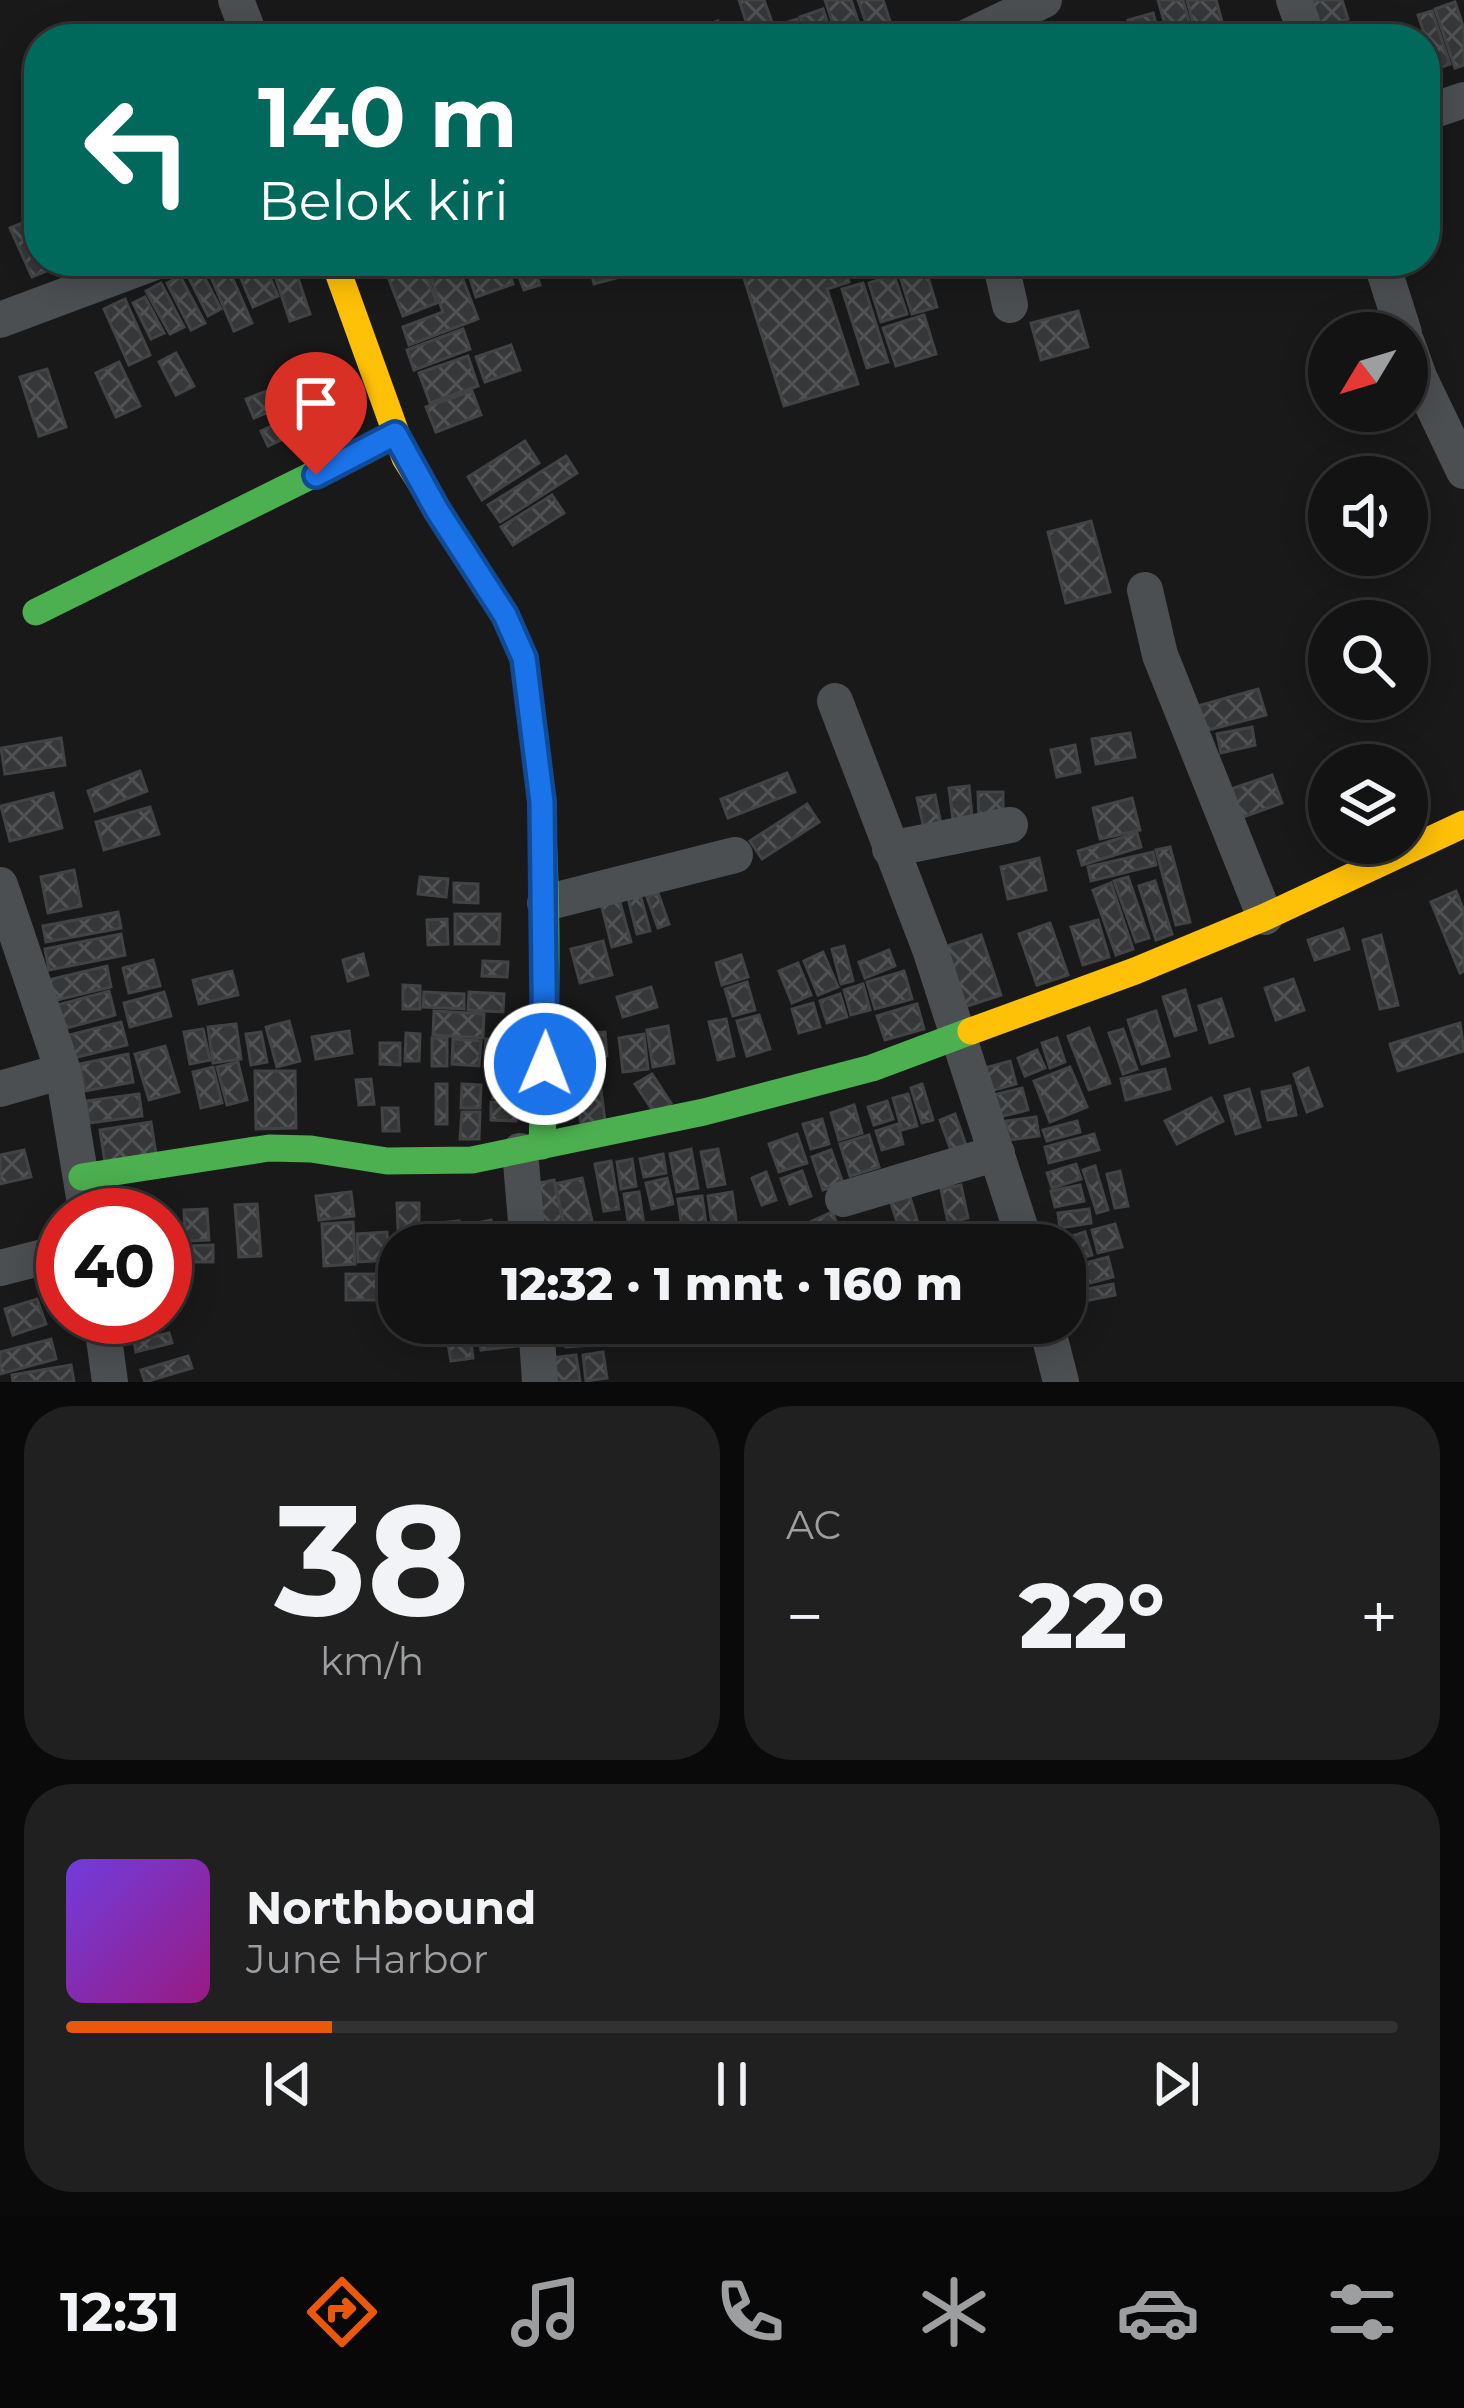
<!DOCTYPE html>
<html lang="id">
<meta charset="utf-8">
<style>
body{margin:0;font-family:Montserrat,sans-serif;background:#202021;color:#f1f3f6;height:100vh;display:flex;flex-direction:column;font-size:45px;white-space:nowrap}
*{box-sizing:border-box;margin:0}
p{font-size:39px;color:#9d9ea0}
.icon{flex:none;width:66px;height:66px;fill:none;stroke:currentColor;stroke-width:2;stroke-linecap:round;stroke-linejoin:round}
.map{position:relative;height:1382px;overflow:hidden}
.sheet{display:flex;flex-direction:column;gap:24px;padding:24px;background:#0a0a0a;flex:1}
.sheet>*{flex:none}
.banner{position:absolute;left:24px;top:24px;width:1416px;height:252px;border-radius:48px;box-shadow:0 6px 30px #0003,0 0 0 3px #323233;background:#00695c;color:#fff;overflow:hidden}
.needle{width:78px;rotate:232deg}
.controls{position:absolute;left:1308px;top:312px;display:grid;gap:24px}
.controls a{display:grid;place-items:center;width:120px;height:120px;border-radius:50%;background:#131313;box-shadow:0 6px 30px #0003,0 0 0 3px #323233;font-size:60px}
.speed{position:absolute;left:36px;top:1188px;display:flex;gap:24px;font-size:60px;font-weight:700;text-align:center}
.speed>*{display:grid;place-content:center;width:156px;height:156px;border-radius:50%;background:#131313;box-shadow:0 6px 30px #0003,0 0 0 3px #323233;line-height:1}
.speed .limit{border:18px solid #d22;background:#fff;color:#111}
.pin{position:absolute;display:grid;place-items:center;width:102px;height:102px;color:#fff;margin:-123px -51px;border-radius:50% 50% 50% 0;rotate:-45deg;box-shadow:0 0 12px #0007}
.pin .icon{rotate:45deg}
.me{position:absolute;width:132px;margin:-66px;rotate:1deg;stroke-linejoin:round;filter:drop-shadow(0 0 9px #0008)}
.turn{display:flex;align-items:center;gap:42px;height:252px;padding:0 36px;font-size:54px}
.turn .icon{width:156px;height:156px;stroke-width:2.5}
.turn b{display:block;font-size:84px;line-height:102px}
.big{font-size:90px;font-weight:800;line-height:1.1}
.sheet .tile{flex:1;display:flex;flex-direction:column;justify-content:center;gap:18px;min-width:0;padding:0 42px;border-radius:48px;background:#202021}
.sheet .dial{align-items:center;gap:0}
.dial b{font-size:156px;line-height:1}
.song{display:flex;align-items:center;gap:36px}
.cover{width:144px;height:144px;border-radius:18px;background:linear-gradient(135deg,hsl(260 70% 55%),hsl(310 70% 35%))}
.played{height:12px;border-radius:6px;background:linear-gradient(90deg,#ea580c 20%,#323233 20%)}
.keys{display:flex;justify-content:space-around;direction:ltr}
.heat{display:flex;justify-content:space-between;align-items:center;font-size:66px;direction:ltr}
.sheet .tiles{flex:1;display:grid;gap:24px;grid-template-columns:1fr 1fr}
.tile:last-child{grid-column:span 2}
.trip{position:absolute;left:378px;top:1224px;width:708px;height:120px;border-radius:48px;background:#131313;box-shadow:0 6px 30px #0003,0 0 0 3px #323233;font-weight:800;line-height:120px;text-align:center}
.dock{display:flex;height:192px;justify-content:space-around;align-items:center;background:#080808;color:#9d9ea0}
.dock .icon{width:84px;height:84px}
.dock .selected{color:#ea580c}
.dock b{font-size:54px;color:#f1f3f6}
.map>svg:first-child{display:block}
</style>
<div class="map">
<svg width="1464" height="1382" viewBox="0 0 1464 1382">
<defs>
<pattern id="building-cross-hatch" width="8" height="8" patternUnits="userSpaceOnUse" patternTransform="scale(3)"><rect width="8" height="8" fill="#363739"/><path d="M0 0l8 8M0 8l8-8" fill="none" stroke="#505254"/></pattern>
</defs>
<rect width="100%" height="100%" fill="#191919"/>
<!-- building -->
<g fill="url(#building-cross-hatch)" stroke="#414345" stroke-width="3">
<polygon points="739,0 764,0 778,39 752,39"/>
<polygon points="825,0 851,0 864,39 838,39"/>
<polygon points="858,0 883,0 891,24 869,31"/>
<polygon points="1158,0 1183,0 1194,39 1169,39"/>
<polygon points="1187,0 1216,0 1225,32 1197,39"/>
<polygon points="1308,0 1342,0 1348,19 1318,29"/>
<polygon points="1455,2 1464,29 1464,65 1455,68 1435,9"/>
<polygon points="823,9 833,39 808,39 800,17"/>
<polygon points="1432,11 1450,64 1436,69 1418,15"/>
<polygon points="1153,13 1160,39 1133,39 1128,20"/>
<polygon points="797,19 804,39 783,39 778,25"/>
<polygon points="718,21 723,39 695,39 692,30"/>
<polygon points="39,216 39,261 70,261 32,277 10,228"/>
<polygon points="212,261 225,261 252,323 234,331 205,263"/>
<polygon points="263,261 278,296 253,307 234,262"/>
<polygon points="382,261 421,261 437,303 403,316"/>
<polygon points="444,261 456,261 478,319 409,345 403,327 443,312 427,267"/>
<polygon points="492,261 505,261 513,284 476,297 467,270"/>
<polygon points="513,261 531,261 540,285 524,290"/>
<polygon points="602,261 616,261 620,277 594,284 589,264"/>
<polygon points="790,261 842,261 849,282 827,289 858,384 784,406 743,275"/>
<polygon points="906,261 923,261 937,307 912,314 896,264"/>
<polygon points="293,263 310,314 290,321 273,270"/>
<polygon points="201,271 221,309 208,316 189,278"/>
<polygon points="894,275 907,314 881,322 869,283"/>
<polygon points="180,276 205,323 191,330 167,283"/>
<polygon points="161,283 184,327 170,334 146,291"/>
<polygon points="863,283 888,362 867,368 842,289"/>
<polygon points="145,297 164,333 151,339 133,303"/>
<polygon points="125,299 150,355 129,365 104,309"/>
<polygon points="1078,311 1088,347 1041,360 1031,323"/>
<polygon points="924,315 936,354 896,366 883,328"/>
<polygon points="463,329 470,349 414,370 407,350"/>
<polygon points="511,345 520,370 485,382 476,357"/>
<polygon points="176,353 194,386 176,395 159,362"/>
<polygon points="468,356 478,386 430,403 419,373"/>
<polygon points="119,362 140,406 116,417 96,373"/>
<polygon points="47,369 66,427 39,436 20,377"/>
<polygon points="296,380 303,399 254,418 246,399"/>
<polygon points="472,391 481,415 436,432 426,407"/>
<polygon points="300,413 307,428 268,446 261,431"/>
<polygon points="525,441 539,463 482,500 468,477"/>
<polygon points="566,456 577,473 500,522 488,505"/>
<polygon points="552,495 564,513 513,545 501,527"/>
<polygon points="1091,521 1110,592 1066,603 1048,532"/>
<polygon points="1258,689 1266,715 1201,732 1194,707"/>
<polygon points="1252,727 1255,745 1221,753 1217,734"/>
<polygon points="1130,733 1135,757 1096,764 1092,739"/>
<polygon points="61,738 65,765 5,774 1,748"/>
<polygon points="1075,745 1080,772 1057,777 1051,750"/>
<polygon points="140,771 147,791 95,811 88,791"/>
<polygon points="787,773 795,792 728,818 721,799"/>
<polygon points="1272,775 1282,803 1232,821 1222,792"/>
<polygon points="969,786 973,826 954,828 949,788"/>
<polygon points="978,792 1003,792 1003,822 979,823"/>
<polygon points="53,793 62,828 10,841 1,806"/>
<polygon points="935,795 943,834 926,837 917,798"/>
<polygon points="1132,798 1140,830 1100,839 1093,808"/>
<polygon points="807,804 819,822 762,859 750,841"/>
<polygon points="150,807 159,834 104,850 96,822"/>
<polygon points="1137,833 1141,847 1082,865 1078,851"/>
<polygon points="1170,847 1190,922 1176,925 1156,850"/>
<polygon points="1153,852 1156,865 1091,881 1088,867"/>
<polygon points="1039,858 1046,890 1008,899 1001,867"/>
<polygon points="74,870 81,906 48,913 41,877"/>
<polygon points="420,877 448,879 446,897 418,894"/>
<polygon points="1128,877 1149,938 1136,942 1114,881"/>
<polygon points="1155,881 1172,934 1156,940 1139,886"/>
<polygon points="454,883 478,884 478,903 454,902"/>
<polygon points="1111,883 1133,949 1116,955 1093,890"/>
<polygon points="1456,891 1464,911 1464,971 1460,973 1431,902"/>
<polygon points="658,893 669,924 658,928 647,897"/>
<polygon points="640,894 650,931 637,934 628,898"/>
<polygon points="619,899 631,942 612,947 601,904"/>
<polygon points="118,912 121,928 46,942 43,926"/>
<polygon points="455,914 500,914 499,944 455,944"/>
<polygon points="447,919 448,944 428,945 427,920"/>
<polygon points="1098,920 1109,957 1083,965 1071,927"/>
<polygon points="1050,923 1068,975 1037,985 1019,934"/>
<polygon points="1343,929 1349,949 1315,960 1308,940"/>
<polygon points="121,934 125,955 49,970 45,949"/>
<polygon points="981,935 1001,995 955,1010 935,950"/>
<polygon points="1381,935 1398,1005 1380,1009 1363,940"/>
<polygon points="603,941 612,975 580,983 571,949"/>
<polygon points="844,946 853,981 841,984 832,949"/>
<polygon points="889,950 895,966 865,978 859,962"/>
<polygon points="823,952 838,987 818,995 804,961"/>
<polygon points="363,954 368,975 348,981 343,960"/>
<polygon points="741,955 748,977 722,985 716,963"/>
<polygon points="153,960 160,986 129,993 123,968"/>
<polygon points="483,961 508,962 507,977 482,976"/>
<polygon points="798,963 811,995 792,1003 779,971"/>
<polygon points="107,966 111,987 53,1001 48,980"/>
<polygon points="232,971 238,995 199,1004 193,980"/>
<polygon points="904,971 912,999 875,1009 867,982"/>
<polygon points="1293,979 1304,1010 1276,1020 1265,988"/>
<polygon points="747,982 755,1010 733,1016 725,989"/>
<polygon points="863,984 870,1010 851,1015 844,990"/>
<polygon points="403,985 420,986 420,1009 403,1009"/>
<polygon points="651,987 657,1007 623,1017 617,997"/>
<polygon points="1185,990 1196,1030 1175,1036 1163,997"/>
<polygon points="109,991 115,1015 60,1030 54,1006"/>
<polygon points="164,992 171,1016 130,1027 124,1003"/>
<polygon points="424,992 464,994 464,1009 423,1007"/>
<polygon points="469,992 504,994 503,1012 468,1010"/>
<polygon points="840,994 847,1017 827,1023 820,1001"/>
<polygon points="1221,999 1233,1036 1210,1043 1199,1006"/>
<polygon points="813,1003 820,1027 799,1033 792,1009"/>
<polygon points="917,1004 924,1029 885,1040 877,1016"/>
<polygon points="434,1011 484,1014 483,1038 433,1035"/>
<polygon points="1156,1011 1169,1056 1142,1064 1128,1020"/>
<polygon points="759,1015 770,1049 747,1056 737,1021"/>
<polygon points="726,1019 734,1056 718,1060 709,1022"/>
<polygon points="289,1021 300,1061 277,1067 266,1027"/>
<polygon points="121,1022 127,1045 74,1058 69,1035"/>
<polygon points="1460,1023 1464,1051 1398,1071 1390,1044"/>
<polygon points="236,1024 241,1059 213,1063 208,1027"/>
<polygon points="668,1026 674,1063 653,1067 647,1030"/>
<polygon points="1089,1028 1110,1083 1089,1090 1068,1036"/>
<polygon points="203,1029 210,1060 190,1064 184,1032"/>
<polygon points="1123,1029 1137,1069 1123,1074 1109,1033"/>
<polygon points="349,1031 352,1053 316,1059 312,1037"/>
<polygon points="261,1032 267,1062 251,1065 246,1034"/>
<polygon points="605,1032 607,1056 580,1059 577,1034"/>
<polygon points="406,1033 420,1034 419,1061 405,1061"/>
<polygon points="644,1034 648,1069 623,1072 619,1038"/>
<rect x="432" y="1038" width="15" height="28"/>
<polygon points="1057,1038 1065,1062 1050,1068 1042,1043"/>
<polygon points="453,1039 481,1041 479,1066 452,1064"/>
<polygon points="486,1039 501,1040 498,1067 484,1066"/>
<polygon points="380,1043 400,1043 400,1065 380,1064"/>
<polygon points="165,1046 179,1092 149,1100 135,1054"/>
<polygon points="1037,1050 1045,1068 1025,1076 1018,1058"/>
<polygon points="128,1054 133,1082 85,1091 80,1064"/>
<polygon points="1010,1061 1016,1084 987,1092 981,1069"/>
<polygon points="238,1062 247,1100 227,1105 217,1067"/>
<polygon points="598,1066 605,1121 581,1124 573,1069"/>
<polygon points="213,1067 222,1103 201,1108 193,1072"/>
<polygon points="1070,1067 1087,1107 1050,1122 1034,1081"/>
<polygon points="1308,1068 1322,1106 1307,1112 1294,1074"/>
<polygon points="1165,1069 1170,1089 1126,1100 1121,1079"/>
<polygon points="255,1071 295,1071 296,1128 256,1129"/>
<polygon points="652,1074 671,1103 655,1114 635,1084"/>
<polygon points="493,1077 516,1078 516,1098 493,1098"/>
<polygon points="371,1079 374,1104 359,1105 356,1080"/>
<rect x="436" y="1084" width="11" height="40"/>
<polygon points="462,1084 481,1085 480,1108 461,1108"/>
<polygon points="922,1084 933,1120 922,1123 911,1088"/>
<polygon points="1290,1086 1296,1115 1268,1120 1262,1092"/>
<polygon points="1022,1088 1028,1110 999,1117 993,1095"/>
<polygon points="1249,1089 1260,1127 1236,1134 1225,1096"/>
<polygon points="139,1094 142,1116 89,1123 86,1101"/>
<polygon points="908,1094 917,1126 902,1130 893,1098"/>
<polygon points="1211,1098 1223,1121 1177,1144 1165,1121"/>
<polygon points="887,1101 893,1119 874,1125 868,1107"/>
<polygon points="491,1102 516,1103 516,1121 491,1120"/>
<polygon points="854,1105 862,1133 839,1140 831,1113"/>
<polygon points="382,1108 398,1108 399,1131 383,1131"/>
<polygon points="462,1112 480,1112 479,1139 460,1139"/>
<polygon points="955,1114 968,1151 953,1156 940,1120"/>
<polygon points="1036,1117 1039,1136 1008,1140 1006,1121"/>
<polygon points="822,1119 829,1144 811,1149 803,1124"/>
<polygon points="1077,1121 1080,1132 1047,1141 1043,1130"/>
<polygon points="151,1122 157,1161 106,1169 100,1130"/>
<polygon points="898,1124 903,1144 882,1150 876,1131"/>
<polygon points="797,1134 807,1163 779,1172 769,1144"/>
<polygon points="1094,1134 1099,1150 1049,1163 1045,1147"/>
<polygon points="869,1135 879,1167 850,1176 840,1144"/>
<polygon points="691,1149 698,1188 677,1192 670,1154"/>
<polygon points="718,1149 725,1184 708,1187 701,1152"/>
<polygon points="24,1150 31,1177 0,1184 0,1155"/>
<polygon points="831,1150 843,1183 823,1190 812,1157"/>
<polygon points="663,1154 666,1173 644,1177 640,1159"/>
<polygon points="632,1159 636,1186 621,1189 617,1162"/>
<polygon points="611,1161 619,1209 604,1211 595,1164"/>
<polygon points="1076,1164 1081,1179 1052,1188 1047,1173"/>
<polygon points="1095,1166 1108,1210 1097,1213 1083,1170"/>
<polygon points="802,1171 811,1196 790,1204 781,1179"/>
<polygon points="1120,1171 1128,1206 1115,1208 1107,1174"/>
<polygon points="766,1172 776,1200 762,1205 752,1178"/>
<polygon points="582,1178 592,1221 565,1228 555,1184"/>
<polygon points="667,1178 673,1204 652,1209 646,1183"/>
<polygon points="554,1180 563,1222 533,1227 525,1186"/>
<polygon points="961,1185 968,1218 948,1223 941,1189"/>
<polygon points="1080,1185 1084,1201 1055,1207 1051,1191"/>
<polygon points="351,1192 354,1216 319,1220 316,1196"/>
<polygon points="639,1192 646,1238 631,1240 624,1194"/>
<polygon points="732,1192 737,1227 713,1231 708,1196"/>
<polygon points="909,1194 922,1236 903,1241 890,1200"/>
<polygon points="702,1196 706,1224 682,1228 678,1199"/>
<polygon points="397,1203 419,1203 419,1245 399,1245 399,1258"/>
<polygon points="257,1204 261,1256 239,1257 235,1205"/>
<polygon points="207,1209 209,1240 185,1241 184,1210"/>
<polygon points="1089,1209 1091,1223 1060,1228 1058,1213"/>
<polygon points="832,1212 847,1245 821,1245 810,1222"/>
<polygon points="491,1220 496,1245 467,1245 463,1226"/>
<polygon points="459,1221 461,1245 440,1245 438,1223"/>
<polygon points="353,1222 355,1264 324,1266 322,1224"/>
<polygon points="1115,1224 1122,1247 1098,1253 1092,1230"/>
<polygon points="964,1228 968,1245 935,1245 933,1236"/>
<polygon points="387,1232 389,1260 358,1262 357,1234"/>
<polygon points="1085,1232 1092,1255 1066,1263 1065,1245 1059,1240"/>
<polygon points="213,1245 213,1262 187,1262 187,1246"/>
<polygon points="1108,1257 1113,1277 1072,1288 1066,1268"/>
<rect x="346" y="1274" width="53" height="26"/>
<polygon points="1113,1284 1115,1295 1075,1303 1072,1292"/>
<polygon points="37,1299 46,1324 13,1335 5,1309"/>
<polygon points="477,1323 516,1323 518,1346 481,1350"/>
<polygon points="606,1330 607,1344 566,1347 565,1333"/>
<polygon points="169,1333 172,1343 136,1352 134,1341"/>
<polygon points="470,1335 473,1358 451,1361 447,1338"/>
<polygon points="51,1339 56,1359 0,1374 0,1352"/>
<polygon points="603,1352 607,1378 586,1381 583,1355"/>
<polygon points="576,1355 580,1381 553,1382 550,1358"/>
<polygon points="188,1356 192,1368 145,1382 141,1370"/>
<polygon points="71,1365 74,1382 13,1382 12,1375"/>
</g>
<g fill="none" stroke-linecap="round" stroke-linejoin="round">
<!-- street -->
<g stroke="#4c4f52" stroke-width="36">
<polyline points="236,0 251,39"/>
<polyline points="1294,0 1308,39"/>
<polyline points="963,39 1044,0"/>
<polyline points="1425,113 1464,100"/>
<polyline points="1000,261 1010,305"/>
<polyline points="1381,261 1404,333"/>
<polyline points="0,320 158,261"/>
<polyline points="1407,343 1419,377 1464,471"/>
<polyline points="1145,590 1160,655 1265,917"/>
<polyline points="835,701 930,949 1026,1245"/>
<polyline points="890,849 1010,825"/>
<polyline points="0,885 63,1071 87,1215"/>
<polyline points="545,903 735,855"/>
<polyline points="0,1089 63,1071"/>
<polyline points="520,1151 528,1245"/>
<polyline points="843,1199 997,1153"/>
<polyline points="0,1268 63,1252"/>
<polyline points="101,1317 110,1382"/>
<polyline points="536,1323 540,1382"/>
<polyline points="1046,1323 1061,1382"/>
</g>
<!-- fast -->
<g stroke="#4caf50" stroke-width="27">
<polyline points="36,612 395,434"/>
<path d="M535 742C551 875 546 1012 542 1146"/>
<polyline points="82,1177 269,1148 311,1149 387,1161 472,1160 704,1112 872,1068 971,1031"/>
</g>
<!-- slow -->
<g stroke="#ffc107" stroke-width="27">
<polyline points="334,261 405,458 505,615 524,658 535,742"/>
<polyline points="971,1031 1135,971 1265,917 1464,824"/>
</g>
</g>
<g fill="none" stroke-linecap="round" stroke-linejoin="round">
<!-- route casing -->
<g stroke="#114b97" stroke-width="30">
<polyline id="route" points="316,475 395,434 437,510 505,615 524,658 542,802 545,1064"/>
</g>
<!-- route -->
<use href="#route" stroke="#1a73e8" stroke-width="21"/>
</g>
</svg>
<div class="controls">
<a><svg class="needle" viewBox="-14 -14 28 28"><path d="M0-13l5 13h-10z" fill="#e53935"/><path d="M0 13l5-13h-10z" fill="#9d9ea0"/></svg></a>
<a><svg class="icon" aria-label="sound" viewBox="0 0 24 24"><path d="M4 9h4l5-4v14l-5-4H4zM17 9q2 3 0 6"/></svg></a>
<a><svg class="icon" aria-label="search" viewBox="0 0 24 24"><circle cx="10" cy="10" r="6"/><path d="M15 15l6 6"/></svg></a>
<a><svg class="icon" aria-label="layers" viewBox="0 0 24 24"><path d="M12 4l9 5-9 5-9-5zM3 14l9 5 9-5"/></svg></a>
</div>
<div class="speed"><div class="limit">40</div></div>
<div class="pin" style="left:316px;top:475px;background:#d93025"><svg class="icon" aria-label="arrive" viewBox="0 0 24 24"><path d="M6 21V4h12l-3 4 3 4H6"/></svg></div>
<svg class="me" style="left:545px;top:1064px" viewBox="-20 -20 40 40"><circle r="17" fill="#1a73e8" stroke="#fff" stroke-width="3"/><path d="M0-11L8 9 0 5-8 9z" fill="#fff"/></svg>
<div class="trip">12:32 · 1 mnt · 160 m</div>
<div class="banner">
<div class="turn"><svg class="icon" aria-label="left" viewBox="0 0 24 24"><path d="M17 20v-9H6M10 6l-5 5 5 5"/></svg><div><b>140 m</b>Belok kiri</div></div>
</div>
</div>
<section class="sheet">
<div class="tiles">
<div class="tile dial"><b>38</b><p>km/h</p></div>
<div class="tile"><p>AC</p>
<div class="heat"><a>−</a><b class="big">22°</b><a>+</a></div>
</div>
<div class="tile">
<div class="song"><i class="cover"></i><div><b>Northbound</b><p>June Harbor</p></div></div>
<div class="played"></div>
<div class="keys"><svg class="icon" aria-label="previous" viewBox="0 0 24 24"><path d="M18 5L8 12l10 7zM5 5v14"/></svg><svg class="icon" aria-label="pause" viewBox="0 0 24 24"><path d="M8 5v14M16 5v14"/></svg><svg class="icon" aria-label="next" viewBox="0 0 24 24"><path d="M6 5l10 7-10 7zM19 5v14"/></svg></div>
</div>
</div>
</section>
<nav class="dock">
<b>12:31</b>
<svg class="icon selected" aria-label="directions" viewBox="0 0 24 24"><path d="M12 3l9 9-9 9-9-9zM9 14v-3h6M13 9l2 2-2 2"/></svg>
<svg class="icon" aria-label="music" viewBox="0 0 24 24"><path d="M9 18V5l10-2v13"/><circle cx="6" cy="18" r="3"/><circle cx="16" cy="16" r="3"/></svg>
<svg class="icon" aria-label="phone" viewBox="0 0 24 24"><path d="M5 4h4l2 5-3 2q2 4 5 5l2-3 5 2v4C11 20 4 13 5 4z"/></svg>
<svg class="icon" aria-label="climate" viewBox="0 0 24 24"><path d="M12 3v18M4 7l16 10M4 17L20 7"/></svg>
<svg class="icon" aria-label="car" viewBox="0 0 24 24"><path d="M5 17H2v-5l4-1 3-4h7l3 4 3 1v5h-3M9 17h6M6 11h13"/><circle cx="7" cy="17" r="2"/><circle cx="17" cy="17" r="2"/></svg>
<svg class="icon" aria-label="filters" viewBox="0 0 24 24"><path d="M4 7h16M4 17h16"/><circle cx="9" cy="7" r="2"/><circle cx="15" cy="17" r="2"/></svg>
</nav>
